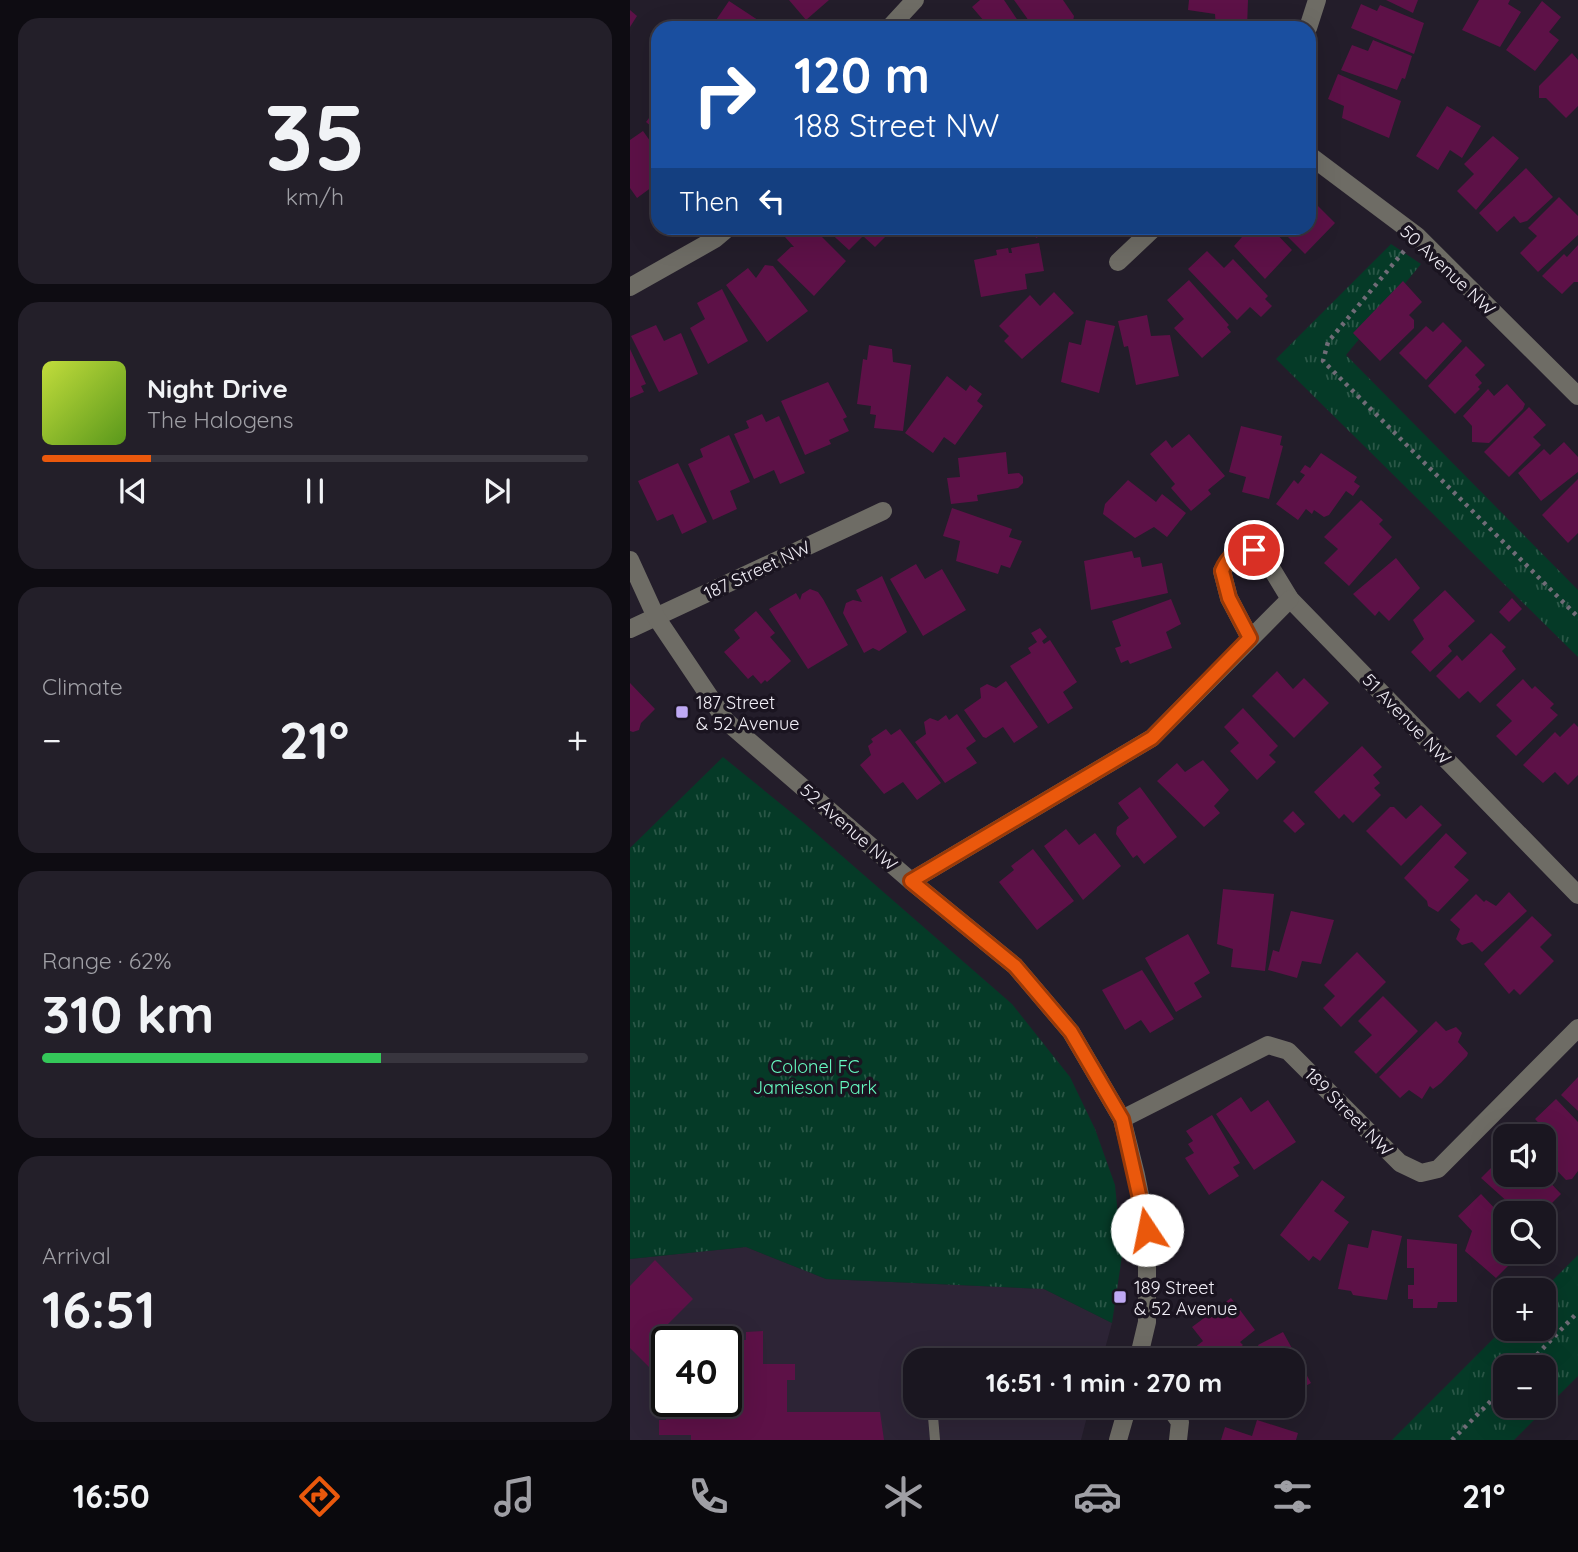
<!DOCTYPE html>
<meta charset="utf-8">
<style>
body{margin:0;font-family:Quicksand,sans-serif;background:#231f29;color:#f1f3f6;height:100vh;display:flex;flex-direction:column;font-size:26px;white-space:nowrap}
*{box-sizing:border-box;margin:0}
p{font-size:23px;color:#9f9fa5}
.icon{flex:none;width:38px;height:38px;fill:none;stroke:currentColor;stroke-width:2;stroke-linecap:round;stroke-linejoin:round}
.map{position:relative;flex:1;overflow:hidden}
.sheet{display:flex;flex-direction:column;gap:18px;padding:18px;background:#0e0c12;width:630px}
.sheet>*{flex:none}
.hud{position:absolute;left:21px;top:21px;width:665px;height:214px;border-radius:21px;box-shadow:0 7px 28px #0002,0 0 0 2px #38353e;background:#1a4fa0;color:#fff;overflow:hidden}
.controls{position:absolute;left:863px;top:1124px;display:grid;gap:14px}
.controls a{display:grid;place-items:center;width:63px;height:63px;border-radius:14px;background:#1a1620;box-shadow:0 7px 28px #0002,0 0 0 2px #38353e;font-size:35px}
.speed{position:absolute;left:21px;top:1326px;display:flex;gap:14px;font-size:35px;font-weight:700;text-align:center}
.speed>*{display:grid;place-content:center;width:91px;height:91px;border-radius:50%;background:#1a1620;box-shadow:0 7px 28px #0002,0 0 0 2px #38353e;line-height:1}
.speed .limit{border:4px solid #111;border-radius:10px;background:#fff;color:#111}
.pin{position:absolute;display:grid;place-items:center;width:60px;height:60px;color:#fff;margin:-30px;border:4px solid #fff;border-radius:50%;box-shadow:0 2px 7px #0007}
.me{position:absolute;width:77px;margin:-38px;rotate:349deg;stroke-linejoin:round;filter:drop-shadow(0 0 5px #0008)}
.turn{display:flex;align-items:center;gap:24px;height:147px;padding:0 28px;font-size:32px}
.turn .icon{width:91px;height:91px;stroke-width:2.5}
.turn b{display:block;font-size:49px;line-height:60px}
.then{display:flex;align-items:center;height:66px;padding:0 28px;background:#0003;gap:14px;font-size:26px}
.big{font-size:52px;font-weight:800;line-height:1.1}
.sheet .tile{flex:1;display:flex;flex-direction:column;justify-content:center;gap:10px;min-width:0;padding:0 24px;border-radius:21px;background:#231f29}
.sheet .dial{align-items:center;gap:0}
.dial b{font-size:91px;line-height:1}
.song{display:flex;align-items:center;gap:21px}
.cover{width:84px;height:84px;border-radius:10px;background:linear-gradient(135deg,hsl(70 70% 55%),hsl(90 70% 35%))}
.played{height:7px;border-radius:4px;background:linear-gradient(90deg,#ea580c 20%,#38353e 20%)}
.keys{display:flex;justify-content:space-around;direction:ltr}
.heat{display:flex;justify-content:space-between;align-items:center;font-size:38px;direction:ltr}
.charge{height:10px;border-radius:5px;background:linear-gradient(90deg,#34c759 62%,#38353e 0)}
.trip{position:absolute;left:273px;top:1348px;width:402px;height:70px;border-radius:21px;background:#1a1620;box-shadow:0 7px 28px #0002,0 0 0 2px #38353e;font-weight:800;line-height:70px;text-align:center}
.menu{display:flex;height:112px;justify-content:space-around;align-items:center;background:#0a090d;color:#9f9fa5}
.menu .icon{width:49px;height:49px}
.menu .on{color:#ea580c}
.menu b{font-size:32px;color:#f1f3f6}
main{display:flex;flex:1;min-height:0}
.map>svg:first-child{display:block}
</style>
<main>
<section class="sheet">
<div class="tile dial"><b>35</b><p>km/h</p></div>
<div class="tile">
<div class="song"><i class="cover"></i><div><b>Night Drive</b><p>The Halogens</p></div></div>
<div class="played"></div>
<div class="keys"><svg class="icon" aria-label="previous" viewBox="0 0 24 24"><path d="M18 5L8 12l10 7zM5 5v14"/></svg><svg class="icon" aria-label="pause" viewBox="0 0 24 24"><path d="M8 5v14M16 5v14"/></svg><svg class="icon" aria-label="next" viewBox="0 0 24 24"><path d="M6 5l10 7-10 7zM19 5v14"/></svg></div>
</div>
<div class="tile"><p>Climate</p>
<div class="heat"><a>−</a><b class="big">21°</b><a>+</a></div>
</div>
<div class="tile"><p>Range · 62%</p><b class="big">310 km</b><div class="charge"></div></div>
<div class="tile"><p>Arrival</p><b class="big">16:51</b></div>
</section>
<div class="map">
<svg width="948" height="1440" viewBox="0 0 948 1440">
<defs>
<pattern id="park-tufts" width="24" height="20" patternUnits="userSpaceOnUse" patternTransform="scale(1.75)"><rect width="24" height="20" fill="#053a27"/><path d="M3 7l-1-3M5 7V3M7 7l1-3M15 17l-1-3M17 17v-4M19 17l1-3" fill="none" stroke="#2a5747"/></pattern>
</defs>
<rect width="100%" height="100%" fill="#231d2a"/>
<!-- built -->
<path fill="#2d2436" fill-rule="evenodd" d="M116 1247 196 1279 414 1289 482 1323 472 1360H285V1405H460L451 1440H0V1259ZM37 1342H96V1402H37Z"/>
<!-- park -->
<g fill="url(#park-tufts)" fill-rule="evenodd">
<polygon points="761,244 791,264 716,355 948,590 948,657 646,359"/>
<polygon points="93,757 173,822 382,1004 440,1077 465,1129 485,1185 492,1256 482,1323 414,1289 196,1279 116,1247 0,1259 0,848"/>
<path d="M948 1255V1376L884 1440H762L875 1327 914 1328 913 1290ZM875 1367H914V1405H875Z"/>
</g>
<!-- building -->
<g fill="#5d1147">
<polygon points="159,0 199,0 176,20"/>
<polygon points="350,0 374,0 393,28 350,28 348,25 354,21 342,7"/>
<polygon points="384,0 433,0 444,16 442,26 404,28"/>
<polygon points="559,0 618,0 617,28 586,28 585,14 558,10"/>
<polygon points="756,0 788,0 783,13"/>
<polygon points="849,0 880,0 878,4 891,12 870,47 832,30"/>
<polygon points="99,1 140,28 73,28 78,19 84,23"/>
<polygon points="912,1 931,17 919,32 929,40 905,71 876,50"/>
<polygon points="731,4 747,11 750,5 794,23 784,54 721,28"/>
<polygon points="0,10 7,16 0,27"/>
<polygon points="743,40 782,56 775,79 772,78 767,90 711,70 722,45 738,51"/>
<polygon points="942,53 948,60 948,106 936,118 916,98 909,98 909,86"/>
<polygon points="708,74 771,101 759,138 712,118 714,106 698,99"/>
<polygon points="28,106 28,132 16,122"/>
<polygon points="817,106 851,126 832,158 820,150 808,170 786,156"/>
<polygon points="13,131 28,152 28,196 22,187 7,198 0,188 0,140"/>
<polygon points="863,136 889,158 846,210 827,191 844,174 834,164"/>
<polygon points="896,168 923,197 897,221 890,223 884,216 867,232 849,213"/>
<polygon points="679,197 705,223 675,254 649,228 679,228"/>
<polygon points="929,197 948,216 948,235 908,272 890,253 907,236 898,228"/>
<polygon points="164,228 183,228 216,261 184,296 147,260 161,247 164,247 155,237"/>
<polygon points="195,228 256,228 260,232 245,247 233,236 219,250"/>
<polygon points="389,228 412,228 407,238"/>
<polygon points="603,228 641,228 662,250 635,279 604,246 612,237"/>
<polygon points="409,243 414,271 395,274 397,289 351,297 344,260 367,255 366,250 378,248 379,253 382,253 381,248"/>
<polygon points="948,245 948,282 944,282 932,294 912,276 934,254 937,257"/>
<polygon points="577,251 594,268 603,259 638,296 635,299 642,306 631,317 620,307 607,320 558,269"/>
<polygon points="135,265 143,266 178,311 137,342 96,285 118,268 126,278"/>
<polygon points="559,280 599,325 597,327 601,332 572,358 544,328 554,319 537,300"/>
<polygon points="773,281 792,302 779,315 784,320 784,328 750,361 723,333"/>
<polygon points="92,289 118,341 78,364 60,328 75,319 67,303"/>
<polygon points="424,292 444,313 392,359 374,341 379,336 369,326 400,295 410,306"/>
<polygon points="517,315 521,336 540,335 549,376 506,385 498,346 494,347 488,321"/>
<polygon points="456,320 485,326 469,393 431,382 439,342 451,345"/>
<polygon points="813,322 832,341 796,380 769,353 796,326 803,332"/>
<polygon points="26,325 34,341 51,333 68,374 29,392 1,336"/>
<polygon points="239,345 262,349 263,362 281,365 273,431 244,428 246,415 240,414 241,406 227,404 233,359 237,360"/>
<polygon points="836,346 855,365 845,375 852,383 848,387 850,389 825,414 798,386"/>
<polygon points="0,349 16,384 11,386 14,392 0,398"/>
<polygon points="317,376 336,391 340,385 352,394 347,401 353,406 325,445 314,437 303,453 275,433"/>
<polygon points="198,382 217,417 213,419 219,431 199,440 201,444 175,455 151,401"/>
<polygon points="877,384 895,404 893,409 859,443 842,442 842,426 833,416 858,389 864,396"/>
<polygon points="899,407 916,425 903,437 911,445 879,477 854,452"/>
<polygon points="132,414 136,422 149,416 175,473 150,484 144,470 124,479 104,434 119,428 116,421"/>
<polygon points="611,426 652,436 650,445 653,446 639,499 612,492 616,477 599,472"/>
<polygon points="559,434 595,476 578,490 581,494 561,511 541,488 545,484 520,454 536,440 542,448"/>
<polygon points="99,435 120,482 100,491 107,509 83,520 58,464 73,457 70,449"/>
<polygon points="934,442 948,457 948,472 911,501 888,473 914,449 920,455"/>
<polygon points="376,452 378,474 389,473 393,477 393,483 388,488 347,495 348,501 321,504 317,478 330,477 328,458"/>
<polygon points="691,453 727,477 724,482 730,486 723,496 716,491 699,515 694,517 684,510 682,514 676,509 668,520 646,504 664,480 668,484 675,475 670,472 675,465 680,468"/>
<polygon points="48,463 77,522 52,534 43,514 27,521 8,481"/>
<polygon points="948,479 948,533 938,543 912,515"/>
<polygon points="498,480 526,502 532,494 556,513 537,537 524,527 505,538 473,514 475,504"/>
<polygon points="731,500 753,520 749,524 762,537 719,586 694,563 708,549 694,537"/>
<polygon points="322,508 382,529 379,537 392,541 380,568 371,565 368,574 326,561 330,541 313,536"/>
<polygon points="502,551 504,558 510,557 512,567 532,563 538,593 461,610 454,561"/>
<polygon points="766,558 790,588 759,621 749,611 745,616 723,594"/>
<polygon points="286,564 295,579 312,569 336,610 293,636 260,579"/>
<polygon points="252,576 277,632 249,651 243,648 234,653 213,613 216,603 223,600 232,602 226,590"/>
<polygon points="180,589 188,592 193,599 218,645 178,669 139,609 166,593 170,600 172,594"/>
<polygon points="815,590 845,621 818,646 822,651 800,672 781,652 794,639 783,620"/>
<polygon points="882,598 892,609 879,622 869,612"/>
<polygon points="541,599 551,624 536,632 542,648 500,664 498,660 491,663 485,648 491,646 482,621"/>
<polygon points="126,611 145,633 140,637 161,661 137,682 135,680 131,684 123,675 118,679 94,652 110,638 104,630"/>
<polygon points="410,628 417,637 412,641 414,644 420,640 447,682 433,692 443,708 418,724 380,666 401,653 398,648 407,642 401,633"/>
<polygon points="861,633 876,647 872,651 886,669 850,703 838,691 829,699 806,676 827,655 832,661"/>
<polygon points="647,671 663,689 674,678 699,703 664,738 622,696"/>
<polygon points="893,679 902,689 905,686 924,704 920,708 928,715 886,756 866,736 882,721 866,705"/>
<polygon points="376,681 408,727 384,743 373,727 356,738 353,737 334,710 351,698 350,688 357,684 366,688"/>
<polygon points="0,683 25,709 11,723 9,730 3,732 0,731"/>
<polygon points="613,708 648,746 639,755 646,762 627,780 600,751 609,743 594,727"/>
<polygon points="327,714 346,741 336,748 347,763 315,783 285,742 296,734 294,722 300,718 308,721 316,715 319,720"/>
<polygon points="944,723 948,727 948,775 938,785 925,772 913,783 893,765 925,732 930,737"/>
<polygon points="256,729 261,735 270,729 311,783 287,800 273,782 254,794 230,765 241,755 238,746 243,742 241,739"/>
<polygon points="732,746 752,767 743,775 750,783 744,788 751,795 723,823 714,814 709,819 684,792"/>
<polygon points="573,760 599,790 584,806 590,813 574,827 527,781 547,763 555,772"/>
<polygon points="510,787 547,837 514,864 507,855 503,858 486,834 487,827 499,818 488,803"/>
<polygon points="791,805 812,825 771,866 736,831 760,807 764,807 776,819"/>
<polygon points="663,811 675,824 665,833 653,821"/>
<polygon points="436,829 449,845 465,833 491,866 453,900 414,846"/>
<polygon points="816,833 837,853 824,867 839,880 808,912 798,906 797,901 774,878"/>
<polygon points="403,849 444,901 407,930 369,882 384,870 381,866"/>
<polygon points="593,889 644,894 635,971 601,967 603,949 587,944"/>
<polygon points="879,892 897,911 852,952 842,942 832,945 826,939 830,929 820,920 846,894 854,902 856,900 866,906"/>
<polygon points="661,911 704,920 691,964 672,961 667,978 638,970 643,950 649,952"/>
<polygon points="902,916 922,935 910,947 924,961 890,995 884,989 879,994 854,964"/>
<polygon points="558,934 580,973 564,983 572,997 546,1012 515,958"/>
<polygon points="727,952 756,982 711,1027 693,1008 705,996 694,985"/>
<polygon points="512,970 544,1019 520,1033 511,1020 495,1030 472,990"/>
<polygon points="753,996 788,1031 746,1074 724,1052 742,1035 728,1021"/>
<polygon points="806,1021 816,1031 826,1027 832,1033 828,1042 838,1053 837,1056 811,1083 803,1089 800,1086 792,1099 779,1090 770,1098 749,1077"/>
<polygon points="948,1077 948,1111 931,1095"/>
<polygon points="611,1097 621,1112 638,1100 666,1142 624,1170 586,1114"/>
<polygon points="926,1099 948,1122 948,1171 942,1179 936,1180 914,1157 914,1141 919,1134 905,1119"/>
<polygon points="582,1115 610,1163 603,1167 609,1176 579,1195 555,1158 564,1153 558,1144 563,1141 556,1131"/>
<polygon points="870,1159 875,1164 875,1174 912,1174 931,1194 912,1213 890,1213 851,1178"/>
<polygon points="692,1180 715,1197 704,1211 719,1222 690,1261 683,1256 679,1261 650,1235"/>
<polygon points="851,1194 873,1217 866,1224 875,1233 875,1251 893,1251 866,1278 835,1251 842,1231 828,1216"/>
<polygon points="742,1230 772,1236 757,1300 723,1295 721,1291 708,1289 718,1244 738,1248"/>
<polygon points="777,1239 827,1244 827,1302 808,1302 807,1308 783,1308 783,1299 778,1299 778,1285 784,1285 784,1268 777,1268"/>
<polygon points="25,1260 63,1299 33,1329 46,1342 37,1342 37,1351 20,1368 0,1348 0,1286"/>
<polygon points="601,1298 625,1330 610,1342 613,1345 594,1360 565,1360 559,1352 573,1341 562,1327"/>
<polygon points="133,1331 133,1364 165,1364 165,1380 157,1380 157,1412 250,1412 254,1440 61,1440 61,1435 29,1435 29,1420 36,1420 36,1402 96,1402 96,1340 116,1340 116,1332"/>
<polygon points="70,1332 86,1332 86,1342 56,1342 56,1337 69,1337"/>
<polygon points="653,1332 681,1383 663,1393 663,1360 615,1360 631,1352 628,1345"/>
<rect x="29" y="1372" width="8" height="15"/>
<polygon points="618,1405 639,1405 624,1413"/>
<polygon points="627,1420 668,1433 666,1440 591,1440 595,1427 622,1436"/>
</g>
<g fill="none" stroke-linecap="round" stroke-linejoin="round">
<!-- path -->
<g stroke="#706c77" stroke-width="4.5" stroke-dasharray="3.5 5" stroke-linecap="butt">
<polyline points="774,251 698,342 693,361 948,617"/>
<polyline points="895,1367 948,1312"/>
<polyline points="822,1440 875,1387"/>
</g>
<!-- service -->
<polyline stroke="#6e6c65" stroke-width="10" points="302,1405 305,1440"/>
<!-- minor -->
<g stroke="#6e6c65" stroke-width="18">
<polyline points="259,28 285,0"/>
<polyline points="678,28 687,0"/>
<polyline points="679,155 787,236 948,396"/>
<polyline points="488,262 524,228"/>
<polyline points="0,287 85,239 98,228"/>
<polyline points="0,629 253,511"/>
<polyline points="620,638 599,598 592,571 603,554 619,549 635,558 660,599 948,895"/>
<polyline points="281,881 522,738 660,599"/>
<polyline points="492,1119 638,1045 658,1051 770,1163 791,1173 808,1169 948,1028"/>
<polyline points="538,1405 550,1422 548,1440"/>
</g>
<!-- tertiary -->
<g stroke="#6e6c65" stroke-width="18">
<polyline points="0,560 26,617 96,721 281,881 385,966 441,1032 492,1119 506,1175 517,1230 517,1322 508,1360"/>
<polyline points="488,1440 498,1405"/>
</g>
</g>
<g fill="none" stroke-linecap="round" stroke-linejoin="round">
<!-- route casing -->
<g stroke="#983908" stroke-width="18">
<path id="route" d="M517 1230 492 1119 441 1032 385 966 281 881 522 738 620 638 599 598 592 571C597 558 608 547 624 550"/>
</g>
<!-- route -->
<use href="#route" stroke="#ea580c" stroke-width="12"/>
</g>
<!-- markers -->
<g fill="#bfa9f4" stroke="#1a1420" stroke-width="2.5">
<rect x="45" y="705" width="14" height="14" rx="3.5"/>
<rect x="483" y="1290" width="14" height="14" rx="3.5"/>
</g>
<g text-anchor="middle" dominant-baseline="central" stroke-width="7" stroke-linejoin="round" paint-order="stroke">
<!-- street labels -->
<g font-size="18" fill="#f0edf5" stroke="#1a1420">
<text transform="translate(818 270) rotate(43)">50 Avenue NW</text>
<text transform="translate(127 570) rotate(-25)">187 Street NW</text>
<text transform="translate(777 719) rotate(46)">51 Avenue NW</text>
<text transform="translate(219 827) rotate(41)">52 Avenue NW</text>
<text transform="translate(719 1112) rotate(45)">189 Street NW</text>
</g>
<!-- poi labels -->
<g font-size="18" fill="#f0edf5" stroke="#1a1420" text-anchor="start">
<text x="66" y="702">187 Street<tspan x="66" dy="21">&amp; 52 Avenue</tspan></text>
<text x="504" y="1287">189 Street<tspan x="504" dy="21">&amp; 52 Avenue</tspan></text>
</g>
<!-- park labels -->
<g font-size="18" fill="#66fac0" stroke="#1a1420">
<text x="185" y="1066">Colonel FC<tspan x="185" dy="21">Jamieson Park</tspan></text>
</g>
</g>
</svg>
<div class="controls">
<a><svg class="icon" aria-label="sound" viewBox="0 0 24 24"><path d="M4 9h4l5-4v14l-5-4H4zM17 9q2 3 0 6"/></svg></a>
<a><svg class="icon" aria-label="search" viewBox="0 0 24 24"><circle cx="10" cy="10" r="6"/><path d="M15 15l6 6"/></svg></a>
<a>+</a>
<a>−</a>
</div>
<div class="speed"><div class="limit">40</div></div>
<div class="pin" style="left:624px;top:550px;background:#d93025"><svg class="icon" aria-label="arrive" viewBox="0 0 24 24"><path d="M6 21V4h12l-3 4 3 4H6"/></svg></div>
<svg class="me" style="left:517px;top:1230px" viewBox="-20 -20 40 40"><circle r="19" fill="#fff"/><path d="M0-13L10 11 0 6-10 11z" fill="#ea580c"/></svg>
<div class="trip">16:51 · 1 min · 270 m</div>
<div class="hud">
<div class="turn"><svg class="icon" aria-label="right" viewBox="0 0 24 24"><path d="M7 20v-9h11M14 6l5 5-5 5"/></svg><div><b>120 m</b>188 Street NW</div></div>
<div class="then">Then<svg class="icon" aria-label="left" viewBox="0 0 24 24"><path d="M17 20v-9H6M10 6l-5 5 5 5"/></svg></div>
</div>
</div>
</main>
<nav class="menu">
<b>16:50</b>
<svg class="icon on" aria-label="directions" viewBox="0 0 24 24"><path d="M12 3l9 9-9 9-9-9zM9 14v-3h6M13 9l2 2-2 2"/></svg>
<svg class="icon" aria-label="music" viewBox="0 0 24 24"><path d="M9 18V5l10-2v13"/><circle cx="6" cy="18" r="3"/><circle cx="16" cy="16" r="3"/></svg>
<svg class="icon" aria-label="phone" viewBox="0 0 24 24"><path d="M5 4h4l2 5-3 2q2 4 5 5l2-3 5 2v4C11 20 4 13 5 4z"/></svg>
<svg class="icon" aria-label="climate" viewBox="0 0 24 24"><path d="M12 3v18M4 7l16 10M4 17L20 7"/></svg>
<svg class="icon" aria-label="car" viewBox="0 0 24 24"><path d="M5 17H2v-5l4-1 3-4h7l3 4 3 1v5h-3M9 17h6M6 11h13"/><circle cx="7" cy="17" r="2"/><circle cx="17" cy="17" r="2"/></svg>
<svg class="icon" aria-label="filters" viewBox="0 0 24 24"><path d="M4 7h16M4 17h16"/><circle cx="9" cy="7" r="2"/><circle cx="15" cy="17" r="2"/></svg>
<b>21°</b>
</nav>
